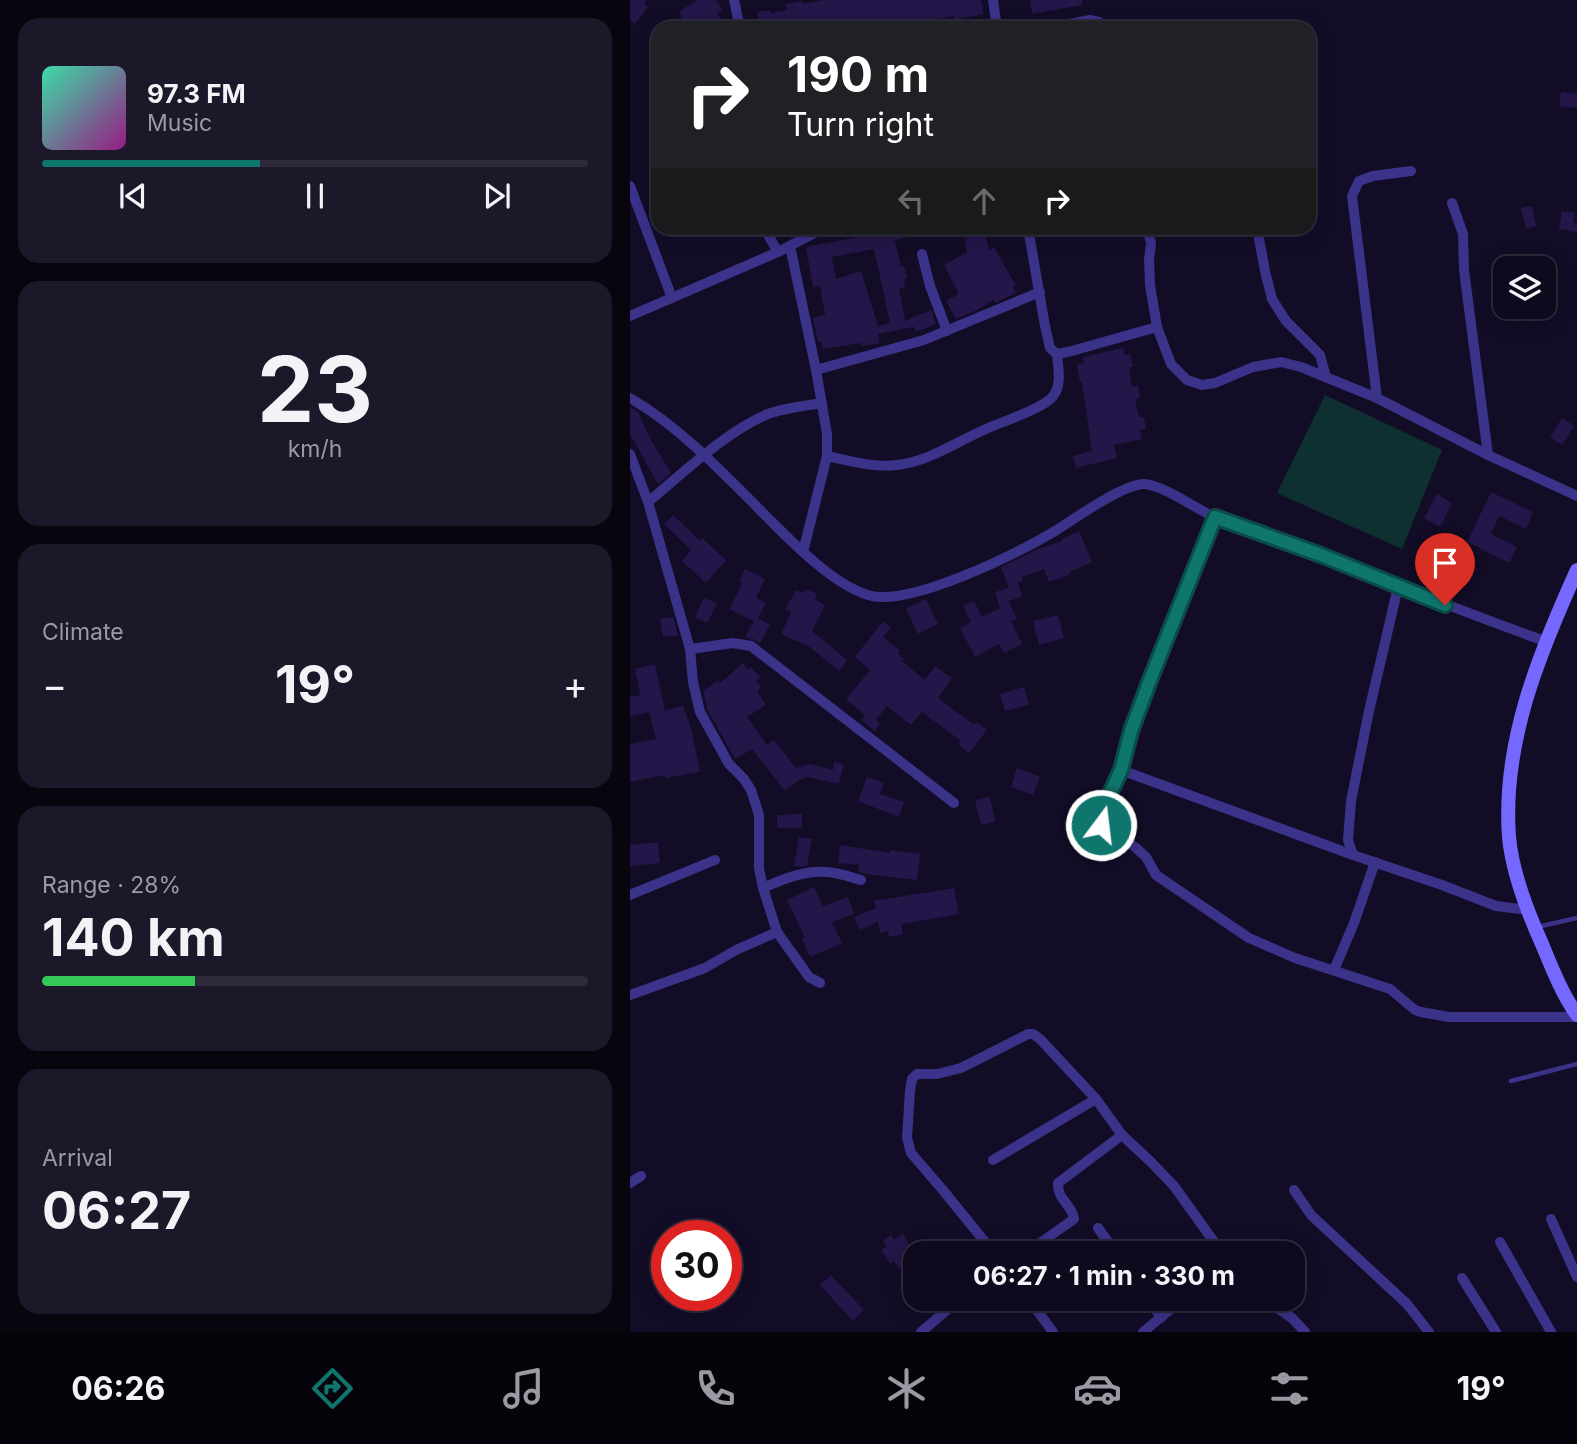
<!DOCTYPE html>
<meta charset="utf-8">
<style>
body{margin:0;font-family:Inter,sans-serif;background:#1c1729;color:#f1f3f6;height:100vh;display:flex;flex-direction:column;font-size:26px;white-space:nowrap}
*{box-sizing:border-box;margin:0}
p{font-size:23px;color:#9b9aa3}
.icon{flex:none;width:38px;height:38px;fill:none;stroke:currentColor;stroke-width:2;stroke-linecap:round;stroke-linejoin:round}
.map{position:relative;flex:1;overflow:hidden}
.drawer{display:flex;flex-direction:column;gap:18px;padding:18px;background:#08050f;width:630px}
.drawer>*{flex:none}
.top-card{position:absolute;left:21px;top:21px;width:665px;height:214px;border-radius:21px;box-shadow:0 4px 18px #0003,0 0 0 2px #2e2a3b;background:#202124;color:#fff;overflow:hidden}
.controls{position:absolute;left:863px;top:256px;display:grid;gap:14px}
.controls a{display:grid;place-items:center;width:63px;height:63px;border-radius:14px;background:#0e091c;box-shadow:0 4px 18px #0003,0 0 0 2px #2e2a3b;font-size:35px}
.speed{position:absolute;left:21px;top:1220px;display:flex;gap:14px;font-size:35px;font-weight:700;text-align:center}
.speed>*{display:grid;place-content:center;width:91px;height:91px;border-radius:50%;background:#0e091c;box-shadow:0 4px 18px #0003,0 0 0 2px #2e2a3b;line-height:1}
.speed .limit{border:10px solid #d22;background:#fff;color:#111}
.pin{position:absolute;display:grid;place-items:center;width:60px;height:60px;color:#fff;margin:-72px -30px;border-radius:50% 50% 50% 0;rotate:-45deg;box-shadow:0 0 7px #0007}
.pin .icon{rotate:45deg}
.me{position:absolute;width:77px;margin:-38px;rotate:15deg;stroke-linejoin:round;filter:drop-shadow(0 0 5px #0008)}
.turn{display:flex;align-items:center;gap:24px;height:147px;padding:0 21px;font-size:32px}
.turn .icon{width:91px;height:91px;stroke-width:2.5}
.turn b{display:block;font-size:49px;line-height:60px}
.lanes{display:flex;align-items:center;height:66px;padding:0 21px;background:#0003;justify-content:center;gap:35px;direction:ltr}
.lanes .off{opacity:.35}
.big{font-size:52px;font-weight:700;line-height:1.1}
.drawer .widget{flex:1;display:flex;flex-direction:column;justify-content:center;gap:10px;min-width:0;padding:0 24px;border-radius:21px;background:#1c1729}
.drawer .dial{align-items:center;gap:0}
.dial b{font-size:91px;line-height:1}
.song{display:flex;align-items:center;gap:21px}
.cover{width:84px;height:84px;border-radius:10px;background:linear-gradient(135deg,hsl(160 70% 55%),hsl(310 70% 35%))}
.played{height:7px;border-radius:4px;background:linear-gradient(90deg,#0f766e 40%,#2e2a3b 40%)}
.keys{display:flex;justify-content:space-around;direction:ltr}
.heat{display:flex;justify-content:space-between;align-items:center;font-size:38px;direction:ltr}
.charge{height:10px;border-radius:5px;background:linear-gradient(90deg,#34c759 28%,#2e2a3b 0)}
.trip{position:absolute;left:273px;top:1241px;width:402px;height:70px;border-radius:21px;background:#0e091c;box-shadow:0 4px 18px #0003,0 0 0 2px #2e2a3b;font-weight:700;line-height:70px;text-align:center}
.dock{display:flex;height:112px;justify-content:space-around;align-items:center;background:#06040b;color:#9b9aa3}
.dock .icon{width:49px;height:49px}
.dock .current{color:#0f766e}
.dock b{font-size:32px;color:#f1f3f6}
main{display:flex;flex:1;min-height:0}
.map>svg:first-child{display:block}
</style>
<main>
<section class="drawer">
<div class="widget">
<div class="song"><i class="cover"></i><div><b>97.3 FM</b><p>Music</p></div></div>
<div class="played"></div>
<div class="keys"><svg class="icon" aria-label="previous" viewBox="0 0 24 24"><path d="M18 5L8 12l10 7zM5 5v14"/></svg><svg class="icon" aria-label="pause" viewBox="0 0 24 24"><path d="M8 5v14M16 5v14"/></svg><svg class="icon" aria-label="next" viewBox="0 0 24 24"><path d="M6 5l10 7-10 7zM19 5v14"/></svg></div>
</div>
<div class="widget dial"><b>23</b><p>km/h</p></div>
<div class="widget"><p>Climate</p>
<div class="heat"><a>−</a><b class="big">19°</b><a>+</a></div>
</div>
<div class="widget"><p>Range · 28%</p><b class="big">140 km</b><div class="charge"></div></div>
<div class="widget"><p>Arrival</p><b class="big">06:27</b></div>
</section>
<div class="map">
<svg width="947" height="1332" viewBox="0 0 947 1332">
<rect width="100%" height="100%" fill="#120c26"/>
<!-- green -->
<polygon fill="#0f3031" points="695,395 812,450 772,549 647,493"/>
<!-- building -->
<g fill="#241649" fill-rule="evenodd">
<polygon points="0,0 17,0 14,4 18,7 5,24 0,20"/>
<polygon points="67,0 86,0 92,10 87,13 91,19 77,28 36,28 52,17 49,12"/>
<polygon points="194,0 351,0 354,14 324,20 324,16 279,24 280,27 275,28 268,28 268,26 256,28 123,28 122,20 128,19 127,12 140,10 140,13 157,10 156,4 172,1 172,4"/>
<polygon points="400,0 452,0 452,5 402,14"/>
<polygon points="931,92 947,94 947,108 929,106"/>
<polygon points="902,206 906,226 896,229 891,208"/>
<polygon points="932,211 945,213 943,223 947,223 947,232 929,229"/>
<path d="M241 228H273L275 238 265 240 271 267 274 266 277 278 274 279 275 288 269 289 275 321 301 310 306 324 286 332 284 327 248 334 250 343 232 346 231 343 193 349 191 341 188 342 183 318 195 315 190 286 183 287 176 247 242 234ZM244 249 260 323 248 326 231 271 206 279 202 257Z"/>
<polygon points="333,228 354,228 359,250 364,247 386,286 383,287 386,293 365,303 363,300 345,311 326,319 316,301 329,294 314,265 337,252"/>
<polygon points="493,348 495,355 500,354 503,367 499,367 502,387 508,386 510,398 505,399 509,417 514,417 516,429 510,430 512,439 484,445 487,458 446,468 443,456 462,451 452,381 450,382 447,364 454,363 453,357"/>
<polygon points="0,407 8,412 21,440 41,473 28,484 0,434"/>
<polygon points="932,418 944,426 932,445 920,437"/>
<polygon points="861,492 903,512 896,529 869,516 861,534 887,547 879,563 837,542"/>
<polygon points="807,494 822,503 810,527 794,518"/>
<polygon points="43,515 70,541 72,538 96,560 76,583 52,561 61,550 34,524"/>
<polygon points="449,531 462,562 440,572 441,574 419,582 414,569 392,577 393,581 388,582 392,597 378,601 387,619 381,621 392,644 374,653 369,644 345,657 330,628 341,622 333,606 344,601 352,617 370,608 365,592 379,588 371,567 410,548 432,541 432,539"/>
<polygon points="115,569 135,579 126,598 136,603 128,618 140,625 130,643 123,639 115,637 124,621 99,609 112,584 109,582"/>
<polygon points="176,589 187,594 185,599 195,605 182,631 217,660 209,671 180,647 151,634 161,612 155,610 166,590 173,593"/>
<polygon points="74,597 87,604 77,623 65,617"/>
<polygon points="296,599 308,624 288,634 276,609"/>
<polygon points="428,615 434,638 409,645 403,621"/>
<polygon points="43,617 48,635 33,637 30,619"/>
<polygon points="253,621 261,628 253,637 270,651 268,654 274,659 272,661 295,680 305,666 322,678 308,698 344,725 347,722 357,730 339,753 328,744 331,741 292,712 281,725 257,706 246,720 250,724 245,731 231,720 235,715 216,699 240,670 225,657"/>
<polygon points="113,663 118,669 121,667 130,677 126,681 131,687 127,691 136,705 117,717 137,745 144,740 166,768 180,764 203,770 204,762 214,764 209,784 178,777 169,780 155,791 122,749 105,759 77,709 73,691 88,680 90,683"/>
<polygon points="25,664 35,711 53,705 62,732 70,772 36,778 35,775 0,782 0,744 26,739 19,712 0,716 0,697 10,695 5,669"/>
<polygon points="394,687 399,705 375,711 370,694"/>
<polygon points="387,768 410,777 403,795 381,787"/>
<polygon points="237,777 254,783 250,794 274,802 269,817 228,801"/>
<polygon points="360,797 365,822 351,825 345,800"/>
<polygon points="172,814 172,828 147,828 147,815"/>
<polygon points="169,837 182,839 177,866 170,867 164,866"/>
<polygon points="28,842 30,863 0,866 0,845"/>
<polygon points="210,845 260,853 260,850 290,854 287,880 235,874 229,872 229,865 208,863"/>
<polygon points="184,887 193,906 218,897 224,914 202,922 212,943 180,957 172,939 175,938 157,900"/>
<polygon points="324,888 329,914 271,924 273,934 259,937 258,931 250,933 248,922 230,930 224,917 246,908 244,901"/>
<polygon points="273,1234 285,1253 285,1278 277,1267 271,1271 264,1261 260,1264 251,1250 257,1246 253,1241 261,1235 264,1240"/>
<polygon points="201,1275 234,1310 223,1321 190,1285"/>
<polygon points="300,1298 315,1298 316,1301 307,1309"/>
</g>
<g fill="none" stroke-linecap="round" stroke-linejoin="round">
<!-- lane -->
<g stroke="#3b328a" stroke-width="4.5">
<polyline points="907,927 947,918"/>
<polyline points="881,1081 947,1064"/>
</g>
<!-- street -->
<g stroke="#3b328a" stroke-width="10">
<polyline points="104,0 110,28"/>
<polyline points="363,0 367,28"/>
<polyline points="419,28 460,20 469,22 473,28"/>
<polyline points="0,186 42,298"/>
<polyline points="822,203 833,234 834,270 858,455"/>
<polyline points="134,228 148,252"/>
<polyline points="398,228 415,326 420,348 427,354 438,352 527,327"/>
<polyline points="517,228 521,243 519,260 520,285 527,327 541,364 557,380 572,385 585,383 623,367 651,362 671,367 747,398 858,455 947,496"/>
<polyline points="627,228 635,271 642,299 656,321 690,355 696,377"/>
<polyline points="160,246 186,370 197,434 197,456 173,552"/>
<polyline points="292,254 300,286 317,331"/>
<polyline points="0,316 148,252 194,228"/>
<polyline points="186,370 294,340 410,292"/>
<path d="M0 398C52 428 97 477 139 519 164 544 204 585 238 595 278 608 389 553 425 531 446 518 490 486 513 484 529 483 567 509 584 517 619 533 657 542 693 556 767 585 840 615 915 641"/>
<polyline points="747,398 722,196 729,181 743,176 781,171"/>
<polyline points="0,454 18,502 60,649 63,682 70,712 99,764 114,779 121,790 129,815 129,868 133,888 147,932"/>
<path d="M197 456C220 461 244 468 267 465 298 462 328 441 356 429 373 421 414 409 424 395 432 383 428 368 427 354"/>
<path d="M18 502C52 474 98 430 138 414 155 408 174 406 192 403"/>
<polyline points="585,517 520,680 501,731 491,770 470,815 471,825 505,847 516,857 526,875 619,938 665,958 760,989 785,1010 791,1012 819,1017 947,1017"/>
<polyline points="60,649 103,643 121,646 324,803"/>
<polyline points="491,770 723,855 812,885 866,906 898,910"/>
<polyline points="723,855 718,840 721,801 739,711 768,587"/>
<path d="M133 888C153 879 175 870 198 872 209 873 220 877 231 880"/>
<polyline points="0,895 85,860"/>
<polyline points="704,970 724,923 745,862"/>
<polyline points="0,995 75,968 106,950 147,932 179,977 190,983"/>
<polyline points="492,1135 520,1161 544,1186 592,1253"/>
<polyline points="363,1160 466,1099"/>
<polyline points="0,1183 11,1176"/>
<polyline points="664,1190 681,1215 777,1304 799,1332"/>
<polyline points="921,1219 947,1277"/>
<polyline points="468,1228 486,1253"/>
<polyline points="870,1242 921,1332"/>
<path d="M364 1253 312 1189 281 1153 277 1138 280 1091 282 1079 287 1074H307L331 1068 398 1034H403L410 1039 466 1099 492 1135 428 1183C427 1200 442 1204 444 1219L396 1253"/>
<polyline points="832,1278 866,1332"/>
<polyline points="398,1298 423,1332"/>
<polyline points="518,1298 531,1318"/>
<polyline points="632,1298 662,1318 675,1332"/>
<polyline points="291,1332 331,1298"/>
<polyline points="513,1332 554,1298"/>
</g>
<!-- secondary -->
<path stroke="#7568ff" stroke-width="14" d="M947 570C909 654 872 743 879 837 882 870 898 913 912 944 922 968 932 994 947 1015"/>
</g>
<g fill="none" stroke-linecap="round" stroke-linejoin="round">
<!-- route casing -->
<g stroke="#0a4d48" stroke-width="18">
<polyline id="route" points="471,825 470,815 491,770 501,731 520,680 585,517 691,555 815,605"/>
</g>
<!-- route -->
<use href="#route" stroke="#0f766e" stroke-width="12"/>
</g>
</svg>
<div class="controls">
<a><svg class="icon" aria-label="layers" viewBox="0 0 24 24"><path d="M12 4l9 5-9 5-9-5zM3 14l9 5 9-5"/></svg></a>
</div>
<div class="speed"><div class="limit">30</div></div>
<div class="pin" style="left:815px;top:605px;background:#d93025"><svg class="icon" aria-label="arrive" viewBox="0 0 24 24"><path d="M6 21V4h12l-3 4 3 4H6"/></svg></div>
<svg class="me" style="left:471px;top:825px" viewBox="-20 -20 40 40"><circle r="17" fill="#0f766e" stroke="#fff" stroke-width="3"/><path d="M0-11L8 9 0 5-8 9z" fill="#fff"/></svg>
<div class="trip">06:27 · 1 min · 330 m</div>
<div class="top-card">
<div class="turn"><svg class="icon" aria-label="right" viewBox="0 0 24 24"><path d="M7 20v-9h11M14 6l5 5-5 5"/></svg><div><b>190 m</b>Turn right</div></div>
<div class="lanes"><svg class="icon off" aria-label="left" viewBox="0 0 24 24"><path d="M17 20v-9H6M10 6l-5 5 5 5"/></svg><svg class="icon off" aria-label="ahead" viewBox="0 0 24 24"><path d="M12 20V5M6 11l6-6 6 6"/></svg><svg class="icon" aria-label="right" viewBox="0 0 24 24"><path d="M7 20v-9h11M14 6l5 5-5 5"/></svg></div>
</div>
</div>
</main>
<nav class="dock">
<b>06:26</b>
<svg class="icon current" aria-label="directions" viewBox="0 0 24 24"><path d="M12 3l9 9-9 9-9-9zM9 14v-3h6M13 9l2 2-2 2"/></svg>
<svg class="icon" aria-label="music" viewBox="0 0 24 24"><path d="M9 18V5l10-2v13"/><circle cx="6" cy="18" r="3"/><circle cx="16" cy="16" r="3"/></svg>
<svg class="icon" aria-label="phone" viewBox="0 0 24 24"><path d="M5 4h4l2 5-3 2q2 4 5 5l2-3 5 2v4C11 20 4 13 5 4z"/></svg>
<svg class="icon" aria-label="climate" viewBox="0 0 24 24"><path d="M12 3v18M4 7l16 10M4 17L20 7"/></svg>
<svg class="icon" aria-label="car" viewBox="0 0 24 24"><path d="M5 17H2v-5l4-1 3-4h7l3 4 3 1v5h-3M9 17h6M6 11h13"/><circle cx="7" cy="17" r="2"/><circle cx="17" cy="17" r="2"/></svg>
<svg class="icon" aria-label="filters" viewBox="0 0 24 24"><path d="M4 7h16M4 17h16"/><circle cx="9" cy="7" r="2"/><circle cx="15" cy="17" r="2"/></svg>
<b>19°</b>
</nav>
